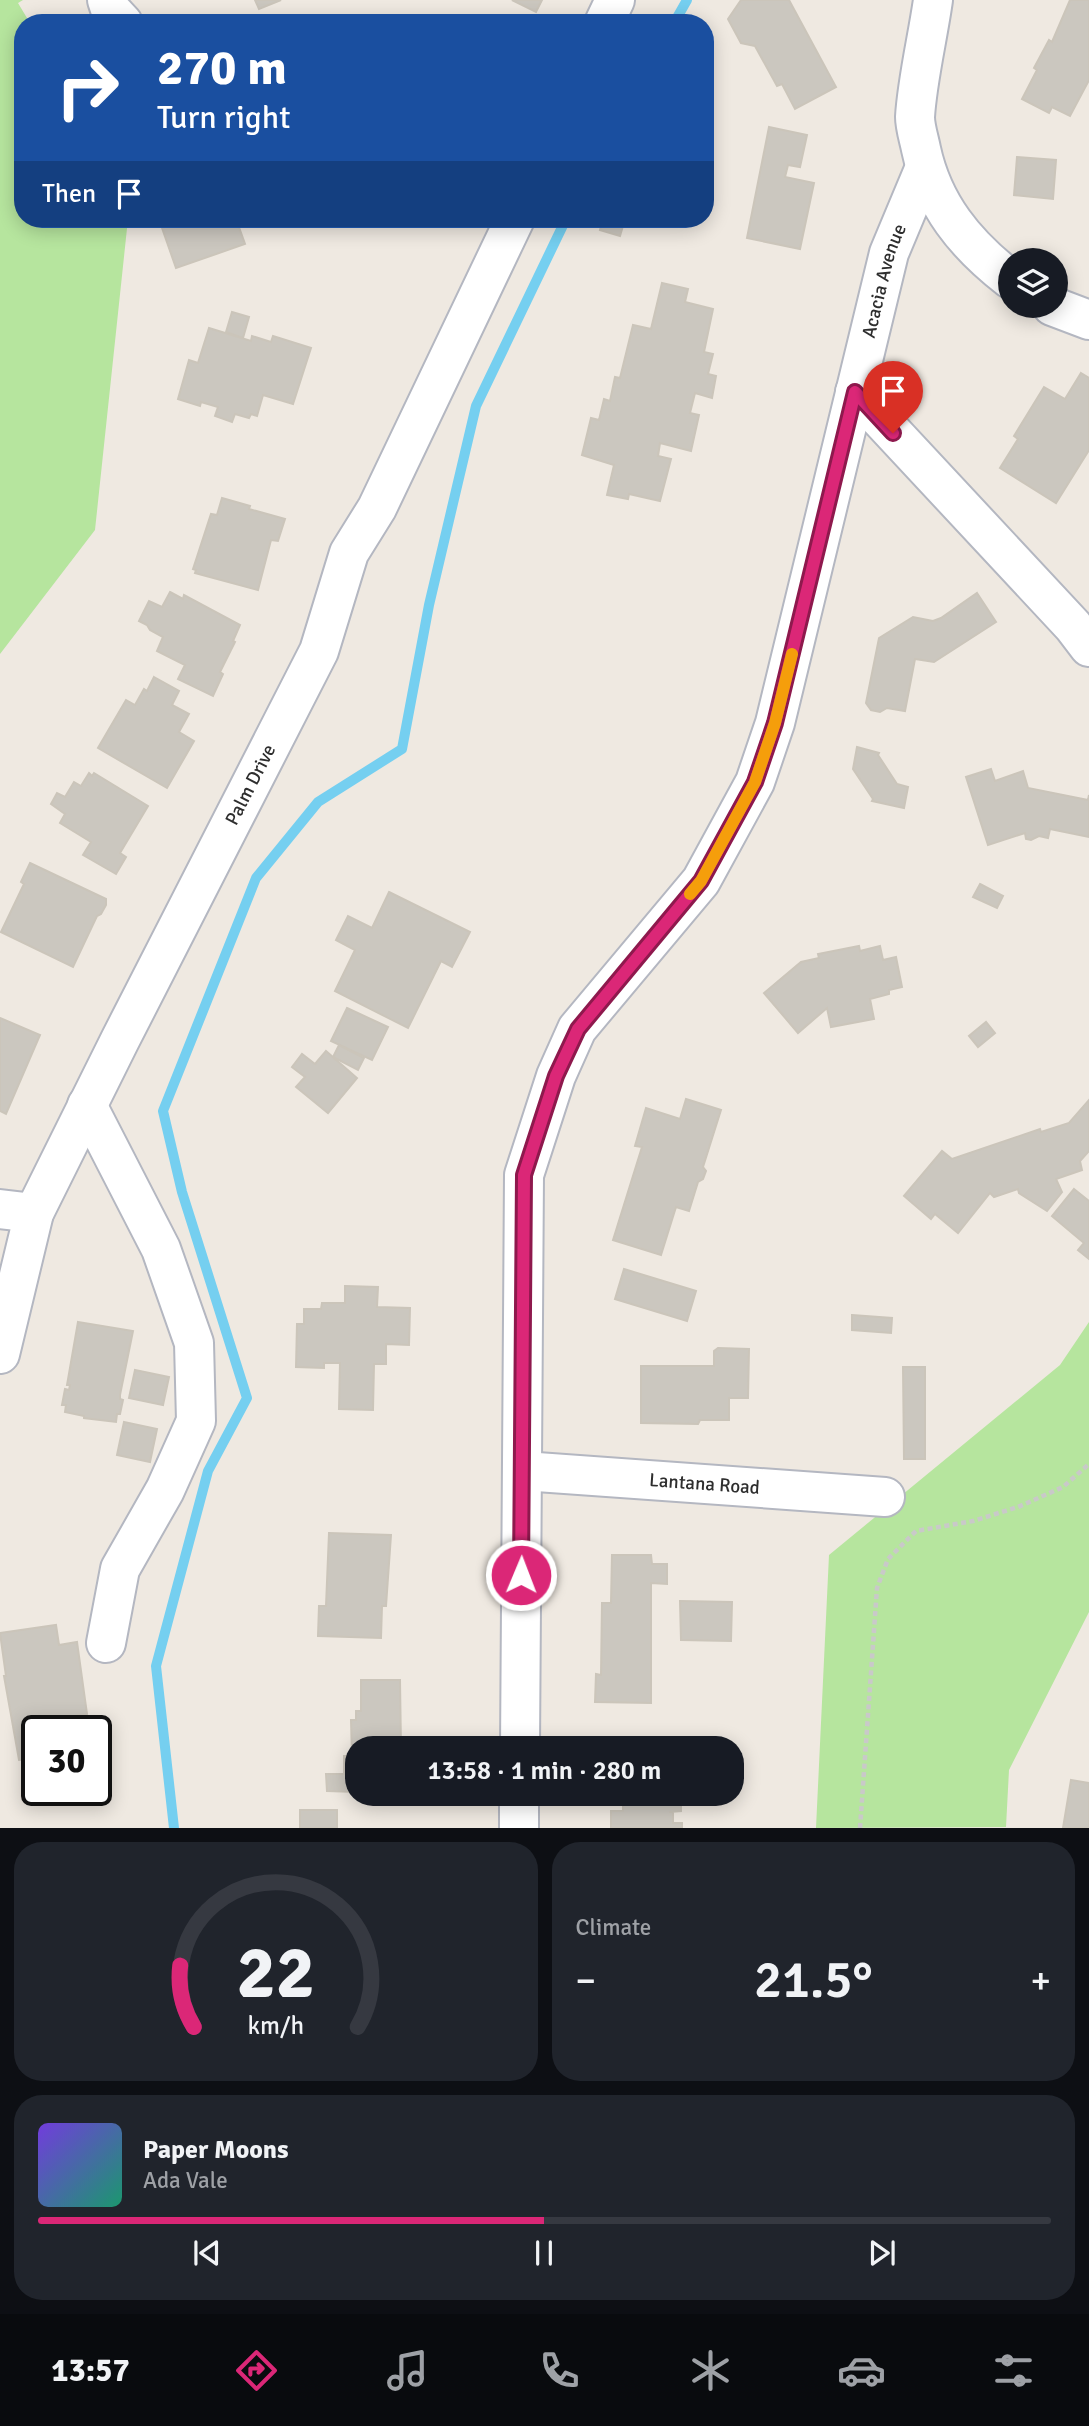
<!DOCTYPE html>
<meta charset="utf-8">
<style>
body{margin:0;font-family:Signika,sans-serif;background:#20242c;color:#f1f3f6;height:100vh;display:flex;flex-direction:column;font-size:26px;white-space:nowrap}
*{box-sizing:border-box;margin:0}
p{font-size:23px;color:#9ea1a6}
.icon{flex:none;width:38px;height:38px;fill:none;stroke:currentColor;stroke-width:2;stroke-linecap:round;stroke-linejoin:round}
.map{position:relative;height:1828px;overflow:hidden}
.panel{display:flex;flex-direction:column;gap:14px;padding:14px;background:#0d0f14;flex:1}
.panel>*{flex:none}
.banner{position:absolute;left:14px;top:14px;width:700px;height:214px;border-radius:28px;box-shadow:0 4px 18px #0003;background:#1a4fa0;color:#fff;overflow:hidden}
.tools{position:absolute;left:998px;top:248px;display:grid;gap:14px}
.tools a{display:grid;place-items:center;width:70px;height:70px;border-radius:50%;background:#171b24;box-shadow:0 4px 18px #0003;font-size:35px}
.speed{position:absolute;left:21px;top:1715px;display:flex;gap:14px;font-size:35px;font-weight:700;text-align:center}
.speed>*{display:grid;place-content:center;width:91px;height:91px;border-radius:50%;background:#171b24;box-shadow:0 4px 18px #0003;line-height:1}
.speed .limit{border:4px solid #111;border-radius:10px;background:#fff;color:#111}
.pin{position:absolute;display:grid;place-items:center;width:60px;height:60px;color:#fff;margin:-72px -30px;border-radius:50% 50% 50% 0;rotate:-45deg;box-shadow:0 0 7px #0007}
.pin .icon{rotate:45deg}
.me{position:absolute;width:77px;margin:-38px;rotate:1deg;stroke-linejoin:round;filter:drop-shadow(0 0 5px #0008)}
.turn{display:flex;align-items:center;gap:24px;height:147px;padding:0 28px;font-size:32px}
.turn .icon{width:91px;height:91px;stroke-width:2.5}
.turn b{display:block;font-size:49px;line-height:60px}
.then{display:flex;align-items:center;height:66px;padding:0 28px;background:#0003;gap:14px;font-size:26px}
.big{font-size:52px;font-weight:600;line-height:1.1}
.panel .widget{flex:1;display:flex;flex-direction:column;justify-content:center;gap:10px;min-width:0;padding:0 24px;border-radius:28px;background:#20242c}
.panel .dial{align-items:center;gap:0}
.dial svg{height:182px;overflow:visible;fill:none;stroke:#363941;stroke-width:7;stroke-linecap:round;text-anchor:middle}
.dial text{fill:#f1f3f6;stroke:none}
.song{display:flex;align-items:center;gap:21px}
.cover{width:84px;height:84px;border-radius:10px;background:linear-gradient(135deg,hsl(260 70% 55%),hsl(160 70% 35%))}
.played{height:7px;border-radius:4px;background:linear-gradient(90deg,#db2777 50%,#363941 50%)}
.keys{display:flex;justify-content:space-around;direction:ltr}
.heat{display:flex;justify-content:space-between;align-items:center;font-size:38px;direction:ltr}
.panel .tiles{flex:1;display:grid;gap:14px;grid-template-columns:1fr 1fr}
.widget:last-child{grid-column:span 2}
.trip{position:absolute;left:345px;top:1736px;width:399px;height:70px;border-radius:28px;background:#171b24;box-shadow:0 4px 18px #0003;font-weight:600;line-height:70px;text-align:center}
.tab-bar{display:flex;height:112px;justify-content:space-around;align-items:center;background:#090b0e;color:#9ea1a6}
.tab-bar .icon{width:49px;height:49px}
.tab-bar .on{color:#db2777}
.tab-bar b{font-size:32px;color:#f1f3f6}
.map>svg:first-child{display:block}
</style>
<div class="map">
<svg width="1089" height="1828" viewBox="0 0 1089 1828">
<rect width="100%" height="100%" fill="#efe9e1"/>
<!-- green -->
<g fill="#b6e59e">
<polygon points="0,0 23,0 18,3 30,23 23,23 23,219 128,219 95,530 0,654"/>
<polygon points="1089,1322 1089,1612 1009,1770 1006,1827 816,1828 829,1555 1060,1365"/>
</g>
<g fill="none" stroke-linecap="round" stroke-linejoin="round">
<!-- stream -->
<g stroke="#75cff0" stroke-width="10">
<polyline points="674,23 687,0"/>
<polyline points="174,1828 156,1666 208,1471 247,1398 182,1192 163,1111 256,878 318,802 402,749 429,605 476,406 566,219"/>
</g>
</g>
<!-- building -->
<g fill="#cbc7bf" stroke="#cbc5ba" stroke-width="2">
<polygon points="255,0 281,0 259,9"/>
<polygon points="512,0 542,0 536,12"/>
<polygon points="741,0 789,0 836,87 795,109 782,84 777,86 755,46 741,43 728,19"/>
<polygon points="1070,0 1089,0 1089,80 1070,116 1052,107 1049,113 1022,99 1037,70 1034,68 1049,40 1052,42"/>
<polygon points="769,127 807,135 800,167 788,165 785,177 814,183 800,249 747,238"/>
<polygon points="1017,157 1056,160 1053,199 1014,195"/>
<polygon points="161,219 172,219 174,223 178,221 177,219 236,219 245,244 176,268 162,228 165,227"/>
<polygon points="603,219 625,219 620,236 600,230"/>
<polygon points="662,283 688,289 685,302 713,309 704,352 713,354 708,374 716,376 712,398 695,393 690,413 699,415 691,451 660,443 658,456 671,459 660,501 629,494 628,499 607,495 614,465 582,455 591,418 599,420 604,399 610,401 615,377 620,378 633,325 651,329"/>
<polygon points="232,312 249,317 243,338 226,332"/>
<polygon points="209,328 251,341 252,336 271,342 273,336 311,348 293,404 263,395 257,416 251,414 249,418 235,414 232,422 215,416 218,407 201,402 200,406 178,399 189,360 198,363"/>
<polygon points="1081,373 1089,378 1089,450 1056,503 1000,468 1018,439 1014,436 1044,387 1065,399"/>
<polygon points="222,498 250,506 249,509 285,519 278,541 271,540 258,590 195,573 196,570 193,569 211,514 217,515"/>
<polygon points="170,592 183,599 184,595 240,625 233,641 235,642 220,672 223,674 213,696 178,679 185,665 157,651 163,637 150,630 147,625 139,621 149,601 162,607"/>
<polygon points="977,593 996,622 934,662 915,659 905,711 887,708 880,712 871,710 866,703 879,638 913,617 933,621 941,618"/>
<polygon points="154,677 179,691 172,705 189,714 179,732 194,741 167,788 98,748 126,700 135,705 144,689 147,691"/>
<polygon points="857,747 879,753 878,755 897,784 908,787 904,808 872,801 873,799 853,769"/>
<polygon points="991,769 995,781 1023,771 1028,788 1088,800 1089,795 1089,837 1050,829 1048,838 1039,836 1031,840 1026,839 1025,833 988,845 966,777"/>
<polygon points="89,773 92,776 94,773 148,806 120,853 126,857 116,874 83,855 91,842 60,823 65,814 51,804 57,793 65,797 74,782 81,786"/>
<polygon points="30,863 106,899 106,905 101,914 97,916 73,967 1,932 24,884 21,882"/>
<polygon points="980,884 1003,896 997,908 973,897"/>
<polygon points="389,892 470,932 452,967 441,961 408,1028 335,991 355,950 336,940 348,916 372,928"/>
<polygon points="859,946 860,951 880,946 883,960 896,957 902,987 889,990 889,994 870,999 874,1019 831,1027 827,1008 798,1033 764,993 801,962 819,958 818,954"/>
<polygon points="347,1008 388,1027 372,1060 331,1041"/>
<polygon points="0,1018 40,1035 6,1114 0,1111"/>
<polygon points="986,1022 995,1033 978,1047 969,1036"/>
<polygon points="339,1045 364,1058 358,1070 333,1057"/>
<polygon points="326,1051 357,1078 328,1113 296,1087 305,1077 292,1067 302,1054 315,1064"/>
<polygon points="686,1099 721,1110 703,1167 706,1171 703,1179 698,1182 689,1211 676,1207 661,1255 613,1240 642,1147 635,1146 646,1108 680,1119"/>
<polygon points="1089,1100 1089,1151 1080,1161 1082,1170 1056,1179 1062,1192 1047,1211 1019,1193 1018,1189 994,1197 990,1193 958,1233 935,1214 931,1219 904,1196 942,1151 952,1159 1040,1129 1041,1132 1069,1123"/>
<polygon points="1074,1189 1089,1201 1089,1259 1078,1250 1084,1243 1052,1216"/>
<polygon points="624,1269 696,1291 687,1321 615,1299"/>
<polygon points="345,1286 378,1287 377,1307 410,1308 409,1345 386,1344 386,1364 374,1364 373,1410 339,1409 340,1363 324,1363 324,1368 296,1367 297,1324 304,1324 304,1309 321,1309 322,1303 345,1303"/>
<polygon points="852,1315 892,1318 891,1333 852,1330"/>
<polygon points="78,1322 133,1331 120,1395 120,1399 123,1400 120,1414 117,1414 116,1422 84,1418 84,1416 65,1412 66,1405 62,1405 65,1389 69,1390 70,1385 67,1385"/>
<polygon points="718,1348 749,1349 748,1398 729,1398 729,1420 700,1420 698,1424 641,1423 641,1366 714,1366 714,1351"/>
<polygon points="903,1367 925,1367 925,1459 904,1459"/>
<polygon points="135,1370 169,1377 163,1405 129,1398"/>
<polygon points="124,1422 157,1429 150,1462 117,1455"/>
<polygon points="329,1533 391,1535 386,1606 382,1606 381,1638 318,1636 319,1606 326,1606"/>
<polygon points="612,1555 651,1555 652,1564 667,1564 667,1584 651,1583 651,1703 595,1702 596,1674 601,1675 602,1603 611,1603"/>
<polygon points="680,1601 732,1602 731,1641 681,1640"/>
<polygon points="56,1625 59,1645 77,1642 87,1714 62,1718 63,1731 37,1731 37,1758 19,1760 4,1676 6,1676 0,1633"/>
<polygon points="361,1680 400,1680 401,1748 357,1748 357,1792 327,1791 326,1774 344,1774 344,1756 352,1756 351,1720 356,1720 356,1711 361,1711"/>
<polygon points="1071,1780 1089,1783 1089,1828 1063,1828"/>
<polygon points="623,1794 681,1794 681,1811 669,1812 673,1812 673,1823 682,1823 682,1828 611,1828 611,1811 623,1811"/>
<rect x="300" y="1810" width="37" height="18"/>
</g>
<g fill="none" stroke-linecap="round" stroke-linejoin="round">
<!-- minor casing -->
<g stroke="#b4b7c1" stroke-width="42">
<g id="minor">
<polyline points="107,0 110,9 123,23"/>
<path d="M933 0C928 36 917 81 915 117 915 127 919 139 921 149 933 205 965 244 1010 279"/>
<polyline points="604,23 615,0"/>
<polyline points="1052,306 1089,320"/>
<polyline points="855,392 1073,626 1089,647"/>
<polyline points="87,1105 161,1249 194,1343 196,1421 165,1490 120,1569 106,1643"/>
<polyline points="0,1209 34,1213"/>
<path id="s1" d="M0 1354 34 1213 120 1040 319 651 349 553 377 508 515 219"/>
<path id="s2" d="M523 1471 885 1497"/>
<path id="s3" d="M520 1748 524 1175 556 1076 577 1029 701 881 755 782 775 723 889 253 925 167"/>
<polyline points="519,1828 519,1794"/>
</g>
</g>
<!-- path -->
<polyline stroke="#c9c9c9" stroke-width="4.5" stroke-dasharray="5 3.5" stroke-linecap="butt" points="860,1828 877,1588 888,1559 916,1531 973,1521 1018,1507 1063,1487 1089,1464"/>
<!-- minor -->
<use href="#minor" stroke="#fff" stroke-width="38"/>
</g>
<g fill="none" stroke-linecap="round" stroke-linejoin="round">
<!-- route casing -->
<g stroke="#8e194d" stroke-width="18">
<polyline id="route" points="521,1575 524,1175 556,1076 578,1029 701,881 755,782 775,723 855,392 893,433"/>
</g>
<!-- route -->
<use href="#route" stroke="#db2777" stroke-width="12"/>
<!-- slow -->
<polyline stroke="#f59e0b" stroke-width="12" points="690,894 701,881 755,782 775,723 792,654"/>
</g>
<g text-anchor="middle" dominant-baseline="central" stroke-width="6" stroke-linejoin="round" paint-order="stroke">
<!-- street labels -->
<g font-size="19" fill="#2e2e2e" stroke="#fff">
<text stroke="none"><textPath href="#s3" startOffset="1552">Acacia Avenue</textPath></text>
<text stroke="none"><textPath href="#s1" startOffset="625">Palm Drive</textPath></text>
<text stroke="none"><textPath href="#s2" startOffset="182">Lantana Road</textPath></text>
</g>
</g>
</svg>
<div class="tools">
<a><svg class="icon" aria-label="layers" viewBox="0 0 24 24"><path d="M12 4l9 5-9 5-9-5zM3 14l9 5 9-5"/></svg></a>
</div>
<div class="speed"><div class="limit">30</div></div>
<div class="pin" style="left:893px;top:433px;background:#d93025"><svg class="icon" aria-label="arrive" viewBox="0 0 24 24"><path d="M6 21V4h12l-3 4 3 4H6"/></svg></div>
<svg class="me" style="left:521px;top:1575px" viewBox="-20 -20 40 40"><circle r="17" fill="#db2777" stroke="#fff" stroke-width="3"/><path d="M0-11L8 9 0 5-8 9z" fill="#fff"/></svg>
<div class="trip">13:58 · 1 min · 280 m</div>
<div class="banner">
<div class="turn"><svg class="icon" aria-label="right" viewBox="0 0 24 24"><path d="M7 20v-9h11M14 6l5 5-5 5"/></svg><div><b>270 m</b>Turn right</div></div>
<div class="then">Then<svg class="icon" aria-label="arrive" viewBox="0 0 24 24"><path d="M6 21V4h12l-3 4 3 4H6"/></svg></div>
</div>
</div>
<section class="panel">
<div class="tiles">
<div class="widget dial"><svg viewBox="0 0 100 80">
<path d="M14 69A42 42 0 1 1 86 69"/>
<path d="M14 69A42 42 0 0 1 8 42" stroke="#db2777"/>
<text x="50" y="56" font-size="32" font-weight="700">22</text>
<text x="50" y="72" font-size="11">km/h</text>
</svg></div>
<div class="widget"><p>Climate</p>
<div class="heat"><a>−</a><b class="big">21.5°</b><a>+</a></div>
</div>
<div class="widget">
<div class="song"><i class="cover"></i><div><b>Paper Moons</b><p>Ada Vale</p></div></div>
<div class="played"></div>
<div class="keys"><svg class="icon" aria-label="previous" viewBox="0 0 24 24"><path d="M18 5L8 12l10 7zM5 5v14"/></svg><svg class="icon" aria-label="pause" viewBox="0 0 24 24"><path d="M8 5v14M16 5v14"/></svg><svg class="icon" aria-label="next" viewBox="0 0 24 24"><path d="M6 5l10 7-10 7zM19 5v14"/></svg></div>
</div>
</div>
</section>
<nav class="tab-bar">
<b>13:57</b>
<svg class="icon on" aria-label="directions" viewBox="0 0 24 24"><path d="M12 3l9 9-9 9-9-9zM9 14v-3h6M13 9l2 2-2 2"/></svg>
<svg class="icon" aria-label="music" viewBox="0 0 24 24"><path d="M9 18V5l10-2v13"/><circle cx="6" cy="18" r="3"/><circle cx="16" cy="16" r="3"/></svg>
<svg class="icon" aria-label="phone" viewBox="0 0 24 24"><path d="M5 4h4l2 5-3 2q2 4 5 5l2-3 5 2v4C11 20 4 13 5 4z"/></svg>
<svg class="icon" aria-label="climate" viewBox="0 0 24 24"><path d="M12 3v18M4 7l16 10M4 17L20 7"/></svg>
<svg class="icon" aria-label="car" viewBox="0 0 24 24"><path d="M5 17H2v-5l4-1 3-4h7l3 4 3 1v5h-3M9 17h6M6 11h13"/><circle cx="7" cy="17" r="2"/><circle cx="17" cy="17" r="2"/></svg>
<svg class="icon" aria-label="filters" viewBox="0 0 24 24"><path d="M4 7h16M4 17h16"/><circle cx="9" cy="7" r="2"/><circle cx="15" cy="17" r="2"/></svg>
</nav>
